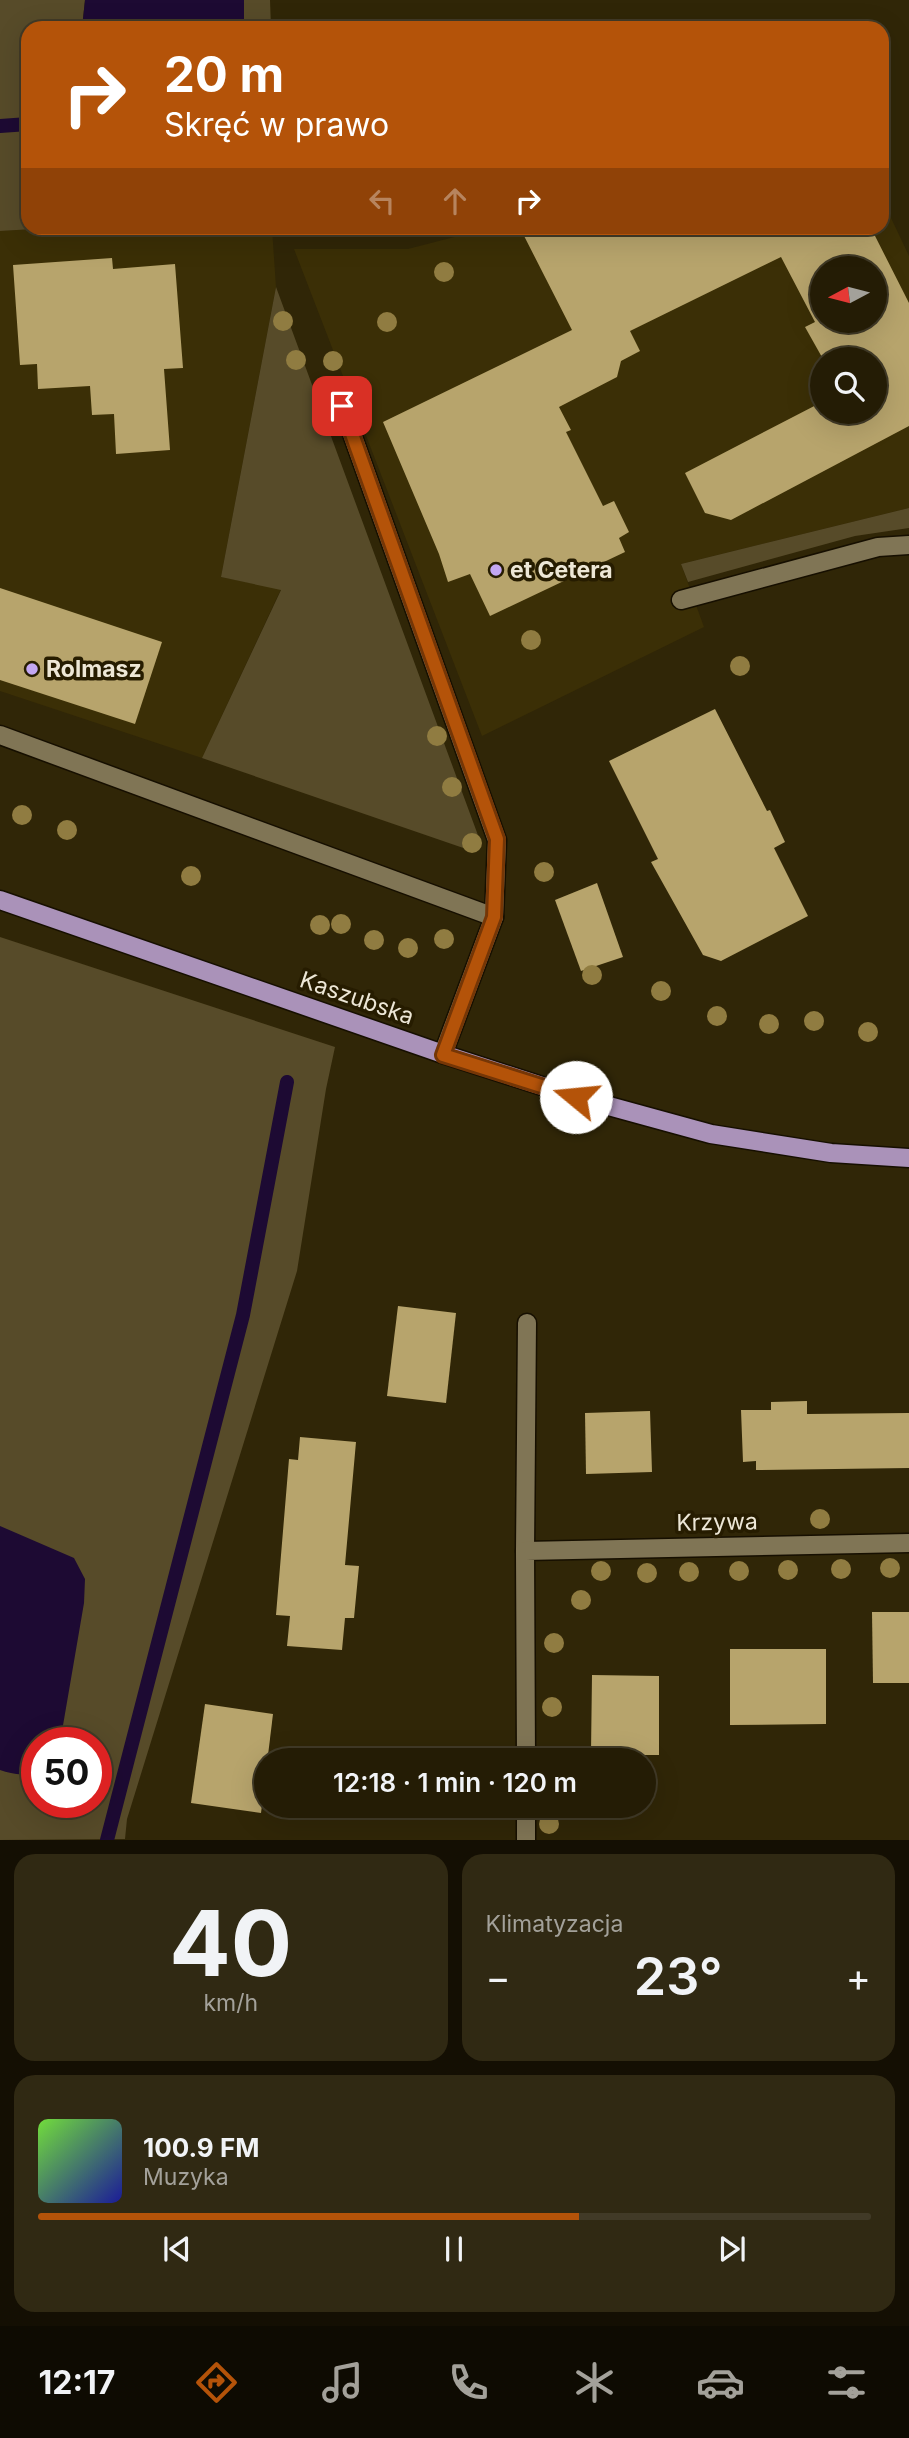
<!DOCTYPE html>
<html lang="pl">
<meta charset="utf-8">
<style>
body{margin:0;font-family:Inter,sans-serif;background:#302913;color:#f1f3f6;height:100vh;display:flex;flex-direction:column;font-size:26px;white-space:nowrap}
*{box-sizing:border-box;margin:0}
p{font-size:23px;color:#a3a19a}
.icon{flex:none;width:38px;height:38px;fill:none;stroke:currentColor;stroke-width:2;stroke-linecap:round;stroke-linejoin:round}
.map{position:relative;height:1840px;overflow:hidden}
.drawer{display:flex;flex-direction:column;gap:14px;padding:14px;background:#140f03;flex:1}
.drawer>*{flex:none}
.top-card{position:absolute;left:21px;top:21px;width:868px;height:214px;border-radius:21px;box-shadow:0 7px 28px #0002,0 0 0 2px #413a27;background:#b45309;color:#fff;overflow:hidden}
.needle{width:46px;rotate:263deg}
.tools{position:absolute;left:810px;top:256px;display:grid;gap:14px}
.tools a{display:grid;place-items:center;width:77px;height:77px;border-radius:50%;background:#241c05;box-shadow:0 7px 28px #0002,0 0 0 2px #413a27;font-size:35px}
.speed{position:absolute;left:21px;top:1727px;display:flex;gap:14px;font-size:35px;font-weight:700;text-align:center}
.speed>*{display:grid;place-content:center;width:91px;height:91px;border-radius:50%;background:#241c05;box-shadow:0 7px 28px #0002,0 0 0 2px #413a27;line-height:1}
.speed .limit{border:10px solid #d22;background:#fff;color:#111}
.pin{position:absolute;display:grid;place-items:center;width:60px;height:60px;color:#fff;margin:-30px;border-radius:14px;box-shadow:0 4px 10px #0006}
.me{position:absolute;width:77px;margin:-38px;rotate:287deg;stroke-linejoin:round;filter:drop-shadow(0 0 5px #0008)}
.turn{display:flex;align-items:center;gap:24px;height:147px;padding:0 28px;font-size:32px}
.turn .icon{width:91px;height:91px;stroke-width:2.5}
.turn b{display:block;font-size:49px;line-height:60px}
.lanes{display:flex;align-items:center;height:66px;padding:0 28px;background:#0003;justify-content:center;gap:35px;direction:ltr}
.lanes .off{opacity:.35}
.big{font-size:52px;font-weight:600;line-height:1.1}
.drawer .card{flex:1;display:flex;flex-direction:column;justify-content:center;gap:10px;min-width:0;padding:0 24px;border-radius:21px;background:#302913}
.drawer .dial{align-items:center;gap:0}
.dial b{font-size:91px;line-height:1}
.song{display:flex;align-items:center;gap:21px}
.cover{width:84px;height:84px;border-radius:10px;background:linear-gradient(135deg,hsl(100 70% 55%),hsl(240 70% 35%))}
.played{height:7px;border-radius:4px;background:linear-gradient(90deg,#b45309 65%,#413a27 65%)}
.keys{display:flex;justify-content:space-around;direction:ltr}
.heat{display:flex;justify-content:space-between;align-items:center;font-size:38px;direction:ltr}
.drawer .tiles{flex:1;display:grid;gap:14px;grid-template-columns:1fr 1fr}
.card:last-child{grid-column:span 2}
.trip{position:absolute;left:254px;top:1748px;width:402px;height:70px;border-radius:35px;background:#241c05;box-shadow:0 7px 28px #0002,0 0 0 2px #413a27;font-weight:600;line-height:70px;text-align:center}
.tabs{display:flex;height:112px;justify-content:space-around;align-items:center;background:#0e0b02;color:#a3a19a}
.tabs .icon{width:49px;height:49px}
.tabs .current{color:#b45309}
.tabs b{font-size:32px;color:#f1f3f6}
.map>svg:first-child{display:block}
</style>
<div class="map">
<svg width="909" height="1840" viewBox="0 0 909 1840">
<rect width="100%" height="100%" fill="#302607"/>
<!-- built -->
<g fill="#3b2f06" fill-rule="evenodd">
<path d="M882 199 909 256V508L681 564 704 627 482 736 294 249H408L489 228H882ZM822 268H875V320H822ZM822 359H875V411H822Z"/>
<polygon points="51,228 272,228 276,287 221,577 281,589 202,758 0,691 0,231"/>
</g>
<!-- green -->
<g fill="#574b29" fill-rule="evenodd">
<polygon points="0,0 85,0 82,28 28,28 28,228 51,228 0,231"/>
<polygon points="244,0 270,0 271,28 244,28"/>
<polygon points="276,287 479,838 475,852 202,758 281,590 221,577"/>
<polygon points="909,508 909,528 855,536 688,582 681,564"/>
<path d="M0 937 335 1047 326 1089 297 1271 127 1819 125 1839 0 1840ZM37 1743H96V1802H37Z"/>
</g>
<!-- water -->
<g fill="#1d0a33">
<polygon points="85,0 244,0 244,28 82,28"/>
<path d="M0 1526 74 1558 85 1579 84 1603 61 1737 59 1743H37V1771C25 1777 12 1774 0 1770Z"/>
</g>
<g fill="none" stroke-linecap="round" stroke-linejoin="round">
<!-- stream -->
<g stroke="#1d0a33" stroke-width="14">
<polyline points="0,126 28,124"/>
<polyline points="107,1840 243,1315 287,1082"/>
</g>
</g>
<!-- building -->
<g fill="#b7a46c" fill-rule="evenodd">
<path d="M520 228H871L909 303V426L731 520 705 513 685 473 822 402V411H875V359H823L805 327 815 322 781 257 630 331 640 351 621 361 617 377 559 407 571 430 566 432 603 506 614 501 629 532 619 538 625 552 490 616 470 574 448 582 439 554 383 422 572 330ZM822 268H875V320H822Z"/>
<polygon points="112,258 113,269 175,264 183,368 164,369 170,450 116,454 114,414 92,415 90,386 38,389 37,364 20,365 13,265"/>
<polygon points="0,588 162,642 135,724 0,680"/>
<polygon points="715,709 767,811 770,810 785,842 774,848 808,916 721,961 703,955 651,862 658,859 609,761"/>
<polygon points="597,883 623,957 581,971 555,900"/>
<polygon points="398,1306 456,1313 446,1403 387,1396"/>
<polygon points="807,1401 807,1414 909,1413 909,1468 756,1470 756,1461 743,1462 741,1410 771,1410 771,1402"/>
<polygon points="650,1411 652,1472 586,1474 585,1413"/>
<polygon points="300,1437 356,1442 345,1565 359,1566 354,1618 345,1618 342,1650 287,1646 290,1616 276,1615 289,1459 298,1460"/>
<polygon points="872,1612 909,1612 909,1683 873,1683"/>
<polygon points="730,1649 826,1649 826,1724 730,1725"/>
<polygon points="592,1675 659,1676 659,1755 613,1755 613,1752 591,1752"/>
<polygon points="205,1704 273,1714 261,1813 191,1803"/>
</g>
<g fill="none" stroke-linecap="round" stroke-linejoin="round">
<!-- minor casing -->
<g stroke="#160f00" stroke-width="21">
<g id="minor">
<polyline points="342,406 497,840 494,917 443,1054"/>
<polyline points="681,600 878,547 909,545"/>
<polyline points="0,735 494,917"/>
<polyline points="525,1551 527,1323"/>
<polyline points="526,1760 525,1551 909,1543"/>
<polyline points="526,1806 526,1840"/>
</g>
</g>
<!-- major casing -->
<g stroke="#160f00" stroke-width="21">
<polyline id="major" points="0,900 443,1054 576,1097 711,1134 831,1153 909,1158"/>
</g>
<!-- minor -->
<use href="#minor" stroke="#807555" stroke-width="18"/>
<!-- major -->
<use href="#major" stroke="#aa92b9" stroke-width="18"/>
</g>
<!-- trees -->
<g fill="#907c41">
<circle cx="444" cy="272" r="10"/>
<circle cx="283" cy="321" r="10"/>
<circle cx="387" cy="322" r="10"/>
<circle cx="296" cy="360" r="10"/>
<circle cx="333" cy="361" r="10"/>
<circle cx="531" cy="640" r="10"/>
<circle cx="740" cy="666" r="10"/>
<circle cx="437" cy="736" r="10"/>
<circle cx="452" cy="787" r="10"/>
<circle cx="22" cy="815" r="10"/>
<circle cx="67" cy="830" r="10"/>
<circle cx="472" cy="843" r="10"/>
<circle cx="544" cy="872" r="10"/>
<circle cx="191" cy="876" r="10"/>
<circle cx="341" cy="924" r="10"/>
<circle cx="320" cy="925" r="10"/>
<circle cx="444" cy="939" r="10"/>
<circle cx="374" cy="940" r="10"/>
<circle cx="408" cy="948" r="10"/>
<circle cx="592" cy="975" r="10"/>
<circle cx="661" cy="991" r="10"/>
<circle cx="717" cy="1016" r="10"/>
<circle cx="814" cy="1021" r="10"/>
<circle cx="769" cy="1024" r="10"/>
<circle cx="868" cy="1032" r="10"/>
<circle cx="820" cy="1519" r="10"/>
<circle cx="890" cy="1568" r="10"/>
<circle cx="841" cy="1569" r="10"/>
<circle cx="788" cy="1570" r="10"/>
<circle cx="601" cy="1571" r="10"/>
<circle cx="739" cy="1571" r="10"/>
<circle cx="689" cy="1572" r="10"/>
<circle cx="647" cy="1573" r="10"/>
<circle cx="581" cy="1600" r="10"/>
<circle cx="554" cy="1643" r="10"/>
<circle cx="552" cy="1707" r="10"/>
<circle cx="549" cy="1824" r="10"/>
</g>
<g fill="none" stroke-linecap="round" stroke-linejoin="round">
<!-- route casing -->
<g stroke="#753606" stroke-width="18">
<polyline id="route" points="342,406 497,839 494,917 443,1055 576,1097"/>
</g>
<!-- route -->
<use href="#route" stroke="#b45309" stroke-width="12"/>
</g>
<!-- markers -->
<g fill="#c3a7f2" stroke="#261c00" stroke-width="2.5">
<circle cx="496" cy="570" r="7"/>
<circle cx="32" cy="669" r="7"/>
</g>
<g text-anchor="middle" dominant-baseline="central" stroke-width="7" stroke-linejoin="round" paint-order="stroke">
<!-- poi labels -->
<g font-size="23" font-weight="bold" fill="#ede7d6" stroke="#261c00" text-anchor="start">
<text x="510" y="570">et Cetera</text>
<text x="46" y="669">Rolmasz</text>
</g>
<!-- street labels -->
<g font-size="23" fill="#ede7d6" stroke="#261c00">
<text transform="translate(357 998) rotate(19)">Kaszubska</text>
<text transform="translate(717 1522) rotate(-1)">Krzywa</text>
</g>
</g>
</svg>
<div class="tools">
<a><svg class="needle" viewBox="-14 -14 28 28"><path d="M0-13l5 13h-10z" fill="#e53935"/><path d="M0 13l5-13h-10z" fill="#a3a19a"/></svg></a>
<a><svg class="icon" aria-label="search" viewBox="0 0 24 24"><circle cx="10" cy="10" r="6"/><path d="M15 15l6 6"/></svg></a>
</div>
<div class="speed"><div class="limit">50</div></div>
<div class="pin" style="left:342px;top:406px;background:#d93025"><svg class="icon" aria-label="arrive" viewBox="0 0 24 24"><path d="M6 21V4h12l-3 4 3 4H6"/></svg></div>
<svg class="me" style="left:576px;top:1097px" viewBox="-20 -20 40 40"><circle r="19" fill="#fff"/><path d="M0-13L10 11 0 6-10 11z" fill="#b45309"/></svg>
<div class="trip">12:18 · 1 min · 120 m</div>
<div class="top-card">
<div class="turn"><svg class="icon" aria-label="right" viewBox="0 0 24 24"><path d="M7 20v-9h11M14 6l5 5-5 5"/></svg><div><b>20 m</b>Skręć w prawo</div></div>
<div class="lanes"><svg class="icon off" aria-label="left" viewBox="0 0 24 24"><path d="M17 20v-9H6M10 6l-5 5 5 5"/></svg><svg class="icon off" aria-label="ahead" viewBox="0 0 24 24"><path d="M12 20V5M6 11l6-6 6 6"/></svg><svg class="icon" aria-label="right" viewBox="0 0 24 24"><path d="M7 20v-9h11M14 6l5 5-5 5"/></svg></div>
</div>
</div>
<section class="drawer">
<div class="tiles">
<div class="card dial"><b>40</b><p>km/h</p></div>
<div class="card"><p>Klimatyzacja</p>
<div class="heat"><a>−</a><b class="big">23°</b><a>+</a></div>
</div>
<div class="card">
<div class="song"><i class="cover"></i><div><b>100.9 FM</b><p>Muzyka</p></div></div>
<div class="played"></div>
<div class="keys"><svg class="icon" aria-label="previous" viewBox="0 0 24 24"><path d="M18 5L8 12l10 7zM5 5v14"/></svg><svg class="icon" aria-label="pause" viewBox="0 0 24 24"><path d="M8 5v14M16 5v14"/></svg><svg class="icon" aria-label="next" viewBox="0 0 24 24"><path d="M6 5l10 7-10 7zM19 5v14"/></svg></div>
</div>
</div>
</section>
<nav class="tabs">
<b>12:17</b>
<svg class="icon current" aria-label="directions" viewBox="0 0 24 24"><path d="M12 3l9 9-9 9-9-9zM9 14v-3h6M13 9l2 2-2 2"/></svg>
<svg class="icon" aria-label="music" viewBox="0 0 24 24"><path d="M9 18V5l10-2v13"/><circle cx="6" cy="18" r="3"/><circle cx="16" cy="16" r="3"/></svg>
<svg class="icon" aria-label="phone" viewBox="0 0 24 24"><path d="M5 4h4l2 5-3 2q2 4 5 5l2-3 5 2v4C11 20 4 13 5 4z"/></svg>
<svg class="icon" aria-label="climate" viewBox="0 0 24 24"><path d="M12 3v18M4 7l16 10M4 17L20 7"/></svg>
<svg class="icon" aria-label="car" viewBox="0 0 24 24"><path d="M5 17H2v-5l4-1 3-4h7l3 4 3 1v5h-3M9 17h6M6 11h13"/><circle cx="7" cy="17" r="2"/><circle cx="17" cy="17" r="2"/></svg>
<svg class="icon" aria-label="filters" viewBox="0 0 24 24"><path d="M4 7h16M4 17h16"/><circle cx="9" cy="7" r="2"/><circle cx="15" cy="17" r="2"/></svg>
</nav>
